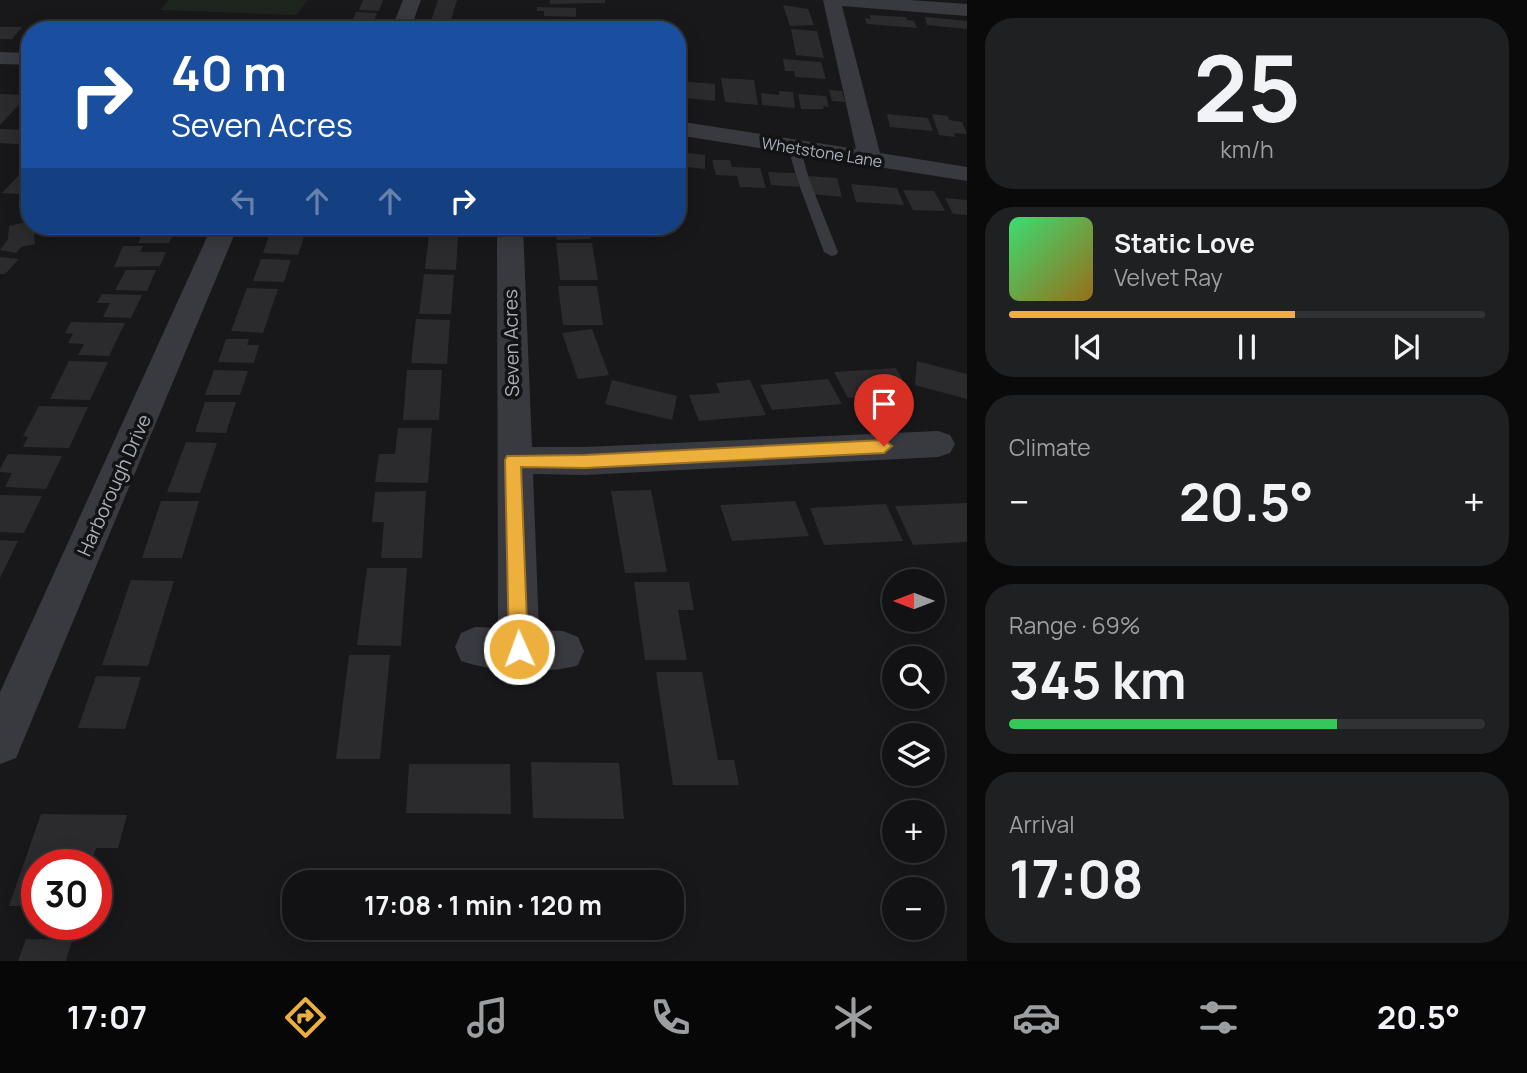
<!DOCTYPE html>
<meta charset="utf-8">
<style>
body{margin:0;font-family:Manrope,sans-serif;background:#1f2022;color:#f1f3f6;height:100vh;display:flex;flex-direction:column;font-size:26px;white-space:nowrap}
*{box-sizing:border-box;margin:0}
p{font-size:23px;color:#9c9ea0}
.icon{flex:none;width:38px;height:38px;fill:none;stroke:currentColor;stroke-width:2;stroke-linecap:round;stroke-linejoin:round}
.map{position:relative;flex:1;overflow:hidden}
.drawer{display:flex;flex-direction:column;gap:18px;padding:18px;background:#0a0a0b;width:560px}
.drawer>*{flex:none}
.top-card{position:absolute;left:21px;top:21px;width:665px;height:214px;border-radius:28px;box-shadow:0 4px 18px #0003,0 0 0 2px #313234;background:#1a4fa0;color:#fff;overflow:hidden}
.needle{width:46px;rotate:270deg}
.tools{position:absolute;left:882px;top:569px;display:grid;gap:14px}
.tools a{display:grid;place-items:center;width:63px;height:63px;border-radius:50%;background:#121214;box-shadow:0 4px 18px #0003,0 0 0 2px #313234;font-size:35px}
.speed{position:absolute;left:21px;top:849px;display:flex;gap:14px;font-size:35px;font-weight:700;text-align:center}
.speed>*{display:grid;place-content:center;width:91px;height:91px;border-radius:50%;background:#121214;box-shadow:0 4px 18px #0003,0 0 0 2px #313234;line-height:1}
.speed .limit{border:10px solid #d22;background:#fff;color:#111}
.pin{position:absolute;display:grid;place-items:center;width:60px;height:60px;color:#fff;margin:-72px -30px;border-radius:50% 50% 50% 0;rotate:-45deg;box-shadow:0 0 7px #0007}
.pin .icon{rotate:45deg}
.me{position:absolute;width:77px;margin:-38px;rotate:358deg;stroke-linejoin:round;filter:drop-shadow(0 0 5px #0008)}
.turn{display:flex;align-items:center;gap:24px;height:147px;padding:0 35px;font-size:32px}
.turn .icon{width:91px;height:91px;stroke-width:2.5}
.turn b{display:block;font-size:49px;line-height:60px}
.lanes{display:flex;align-items:center;height:66px;padding:0 35px;background:#0003;justify-content:center;gap:35px;direction:ltr}
.lanes .off{opacity:.35}
.big{font-size:52px;font-weight:700;line-height:1.1}
.drawer .widget{flex:1;display:flex;flex-direction:column;justify-content:center;gap:10px;min-width:0;padding:0 24px;border-radius:28px;background:#1f2022}
.drawer .dial{align-items:center;gap:0}
.dial b{font-size:91px;line-height:1}
.song{display:flex;align-items:center;gap:21px}
.cover{width:84px;height:84px;border-radius:10px;background:linear-gradient(135deg,hsl(140 70% 55%),hsl(40 70% 35%))}
.played{height:7px;border-radius:4px;background:linear-gradient(90deg,#eeb03c 60%,#313234 60%)}
.keys{display:flex;justify-content:space-around;direction:ltr}
.heat{display:flex;justify-content:space-between;align-items:center;font-size:38px;direction:ltr}
.charge{height:10px;border-radius:5px;background:linear-gradient(90deg,#34c759 69%,#313234 0)}
.trip{position:absolute;left:282px;top:870px;width:402px;height:70px;border-radius:28px;background:#121214;box-shadow:0 4px 18px #0003,0 0 0 2px #313234;font-weight:700;line-height:70px;text-align:center}
.tab-bar{display:flex;height:112px;justify-content:space-around;align-items:center;background:#070708;color:#9c9ea0}
.tab-bar .icon{width:49px;height:49px}
.tab-bar .selected{color:#eeb03c}
.tab-bar b{font-size:32px;color:#f1f3f6}
main{display:flex;flex:1;min-height:0}
.map>svg:first-child{display:block}
</style>
<main>
<div class="map">
<svg width="967" height="961" viewBox="0 0 967 961">
<rect width="100%" height="100%" fill="#18181a"/>
<!-- green -->
<polygon fill="#1e251f" points="169,0 308,0 296,15 160,10"/>
<!-- building -->
<g fill="#2b2b2e">
<polygon points="363,0 383,0 379,11 359,10"/>
<polygon points="438,0 457,0 448,30 428,30"/>
<polygon points="550,0 605,0 605,3 550,4"/>
<polygon points="783,5 808,9 814,25 790,26"/>
<polygon points="537,7 576,8 576,17 544,16 544,11 537,11"/>
<polygon points="356,12 377,13 371,28 350,27"/>
<polygon points="870,15 906,17 907,20 914,21 917,28 867,24 865,18 871,19"/>
<polygon points="925,17 967,21 967,29 927,25"/>
<polygon points="536,20 573,21 573,25 567,25 567,30 543,30 543,25 537,25"/>
<polygon points="0,27 22,27 12,39 0,39"/>
<polygon points="791,29 817,31 824,58 796,55"/>
<polygon points="783,59 821,62 826,79 795,77 794,71 785,71"/>
<polygon points="721,78 754,80 758,105 725,102"/>
<polygon points="677,81 715,84 715,101 677,97"/>
<polygon points="829,90 842,91 845,102 832,101"/>
<polygon points="779,91 793,92 795,108 762,105 761,93 779,95"/>
<polygon points="0,94 28,95 0,125"/>
<polygon points="798,94 826,96 829,107 823,106 824,109 801,109"/>
<polygon points="887,114 928,118 933,131 890,127"/>
<polygon points="932,114 948,116 949,120 962,122 967,134 954,133 955,137 939,135"/>
<polygon points="0,129 30,130 30,145 0,143"/>
<polygon points="677,152 705,155 705,169 677,166"/>
<polygon points="712,160 730,160 732,167 760,168 766,188 740,187 737,176 716,175"/>
<polygon points="768,172 795,173 799,187 771,185"/>
<polygon points="21,173 30,174 30,195 2,193"/>
<polygon points="808,176 837,178 842,197 812,194"/>
<polygon points="851,184 897,188 904,205 856,202"/>
<polygon points="903,190 934,191 945,211 913,210"/>
<polygon points="945,198 967,200 967,215 953,214"/>
<polygon points="30,221 30,226 48,226 48,231 34,234 35,244 21,247 16,253 0,250 8,239 9,226"/>
<polygon points="146,226 177,226 169,243 138,243"/>
<polygon points="432,226 462,226 462,231 431,230"/>
<polygon points="555,226 589,226 591,239 557,240"/>
<polygon points="270,233 305,234 298,255 263,253"/>
<polygon points="429,235 458,235 456,270 425,269"/>
<polygon points="556,243 592,243 598,280 560,280"/>
<polygon points="123,246 143,246 140,252 166,252 160,266 114,267"/>
<polygon points="0,257 19,259 5,274 0,274"/>
<polygon points="261,259 291,260 284,282 253,281"/>
<polygon points="126,270 156,270 147,291 115,290"/>
<polygon points="424,274 454,275 451,314 419,314"/>
<polygon points="558,286 597,286 603,325 563,325"/>
<polygon points="247,288 278,289 263,333 231,331"/>
<polygon points="102,294 142,295 131,318 103,317 110,303 97,303"/>
<polygon points="416,319 450,320 447,364 411,363"/>
<polygon points="71,322 125,323 109,356 78,355 84,344 68,343 73,334 65,333"/>
<polygon points="592,329 609,375 578,379 562,333"/>
<polygon points="226,339 249,339 247,345 259,345 254,363 218,362"/>
<polygon points="69,361 108,362 90,400 50,399"/>
<polygon points="917,361 967,374 967,399 915,385"/>
<polygon points="896,368 911,394 848,398 834,372"/>
<polygon points="214,370 248,371 240,395 205,395"/>
<polygon points="407,370 442,370 439,420 403,420"/>
<polygon points="828,379 842,404 772,410 760,385"/>
<polygon points="612,380 677,396 672,420 605,404"/>
<polygon points="750,380 766,415 699,421 689,395 720,393 716,383"/>
<polygon points="205,402 236,402 226,433 195,432"/>
<polygon points="39,406 88,407 69,448 23,447 28,437 23,436"/>
<polygon points="398,428 432,428 428,483 375,482 379,454 395,454"/>
<polygon points="186,442 217,443 200,493 167,492"/>
<polygon points="8,454 62,456 46,489 5,487 12,473 0,472 0,469"/>
<polygon points="651,490 667,572 625,573 611,491"/>
<polygon points="426,491 422,558 381,558 384,522 372,522 375,492"/>
<polygon points="0,495 42,496 24,533 0,532"/>
<polygon points="161,501 199,501 182,558 142,558"/>
<polygon points="795,501 809,536 732,541 720,505"/>
<polygon points="967,503 967,542 913,545 895,506"/>
<polygon points="886,504 903,541 824,545 810,508"/>
<polygon points="0,540 18,541 0,578"/>
<polygon points="367,568 407,568 401,646 357,645"/>
<polygon points="131,580 174,581 148,666 102,665"/>
<polygon points="634,582 689,582 694,610 678,610 687,660 645,660"/>
<polygon points="349,655 390,655 380,759 336,759"/>
<polygon points="656,672 702,672 718,760 734,760 739,785 673,785"/>
<polygon points="96,676 141,677 125,729 78,728"/>
<polygon points="531,762 619,763 624,819 533,818"/>
<polygon points="409,764 510,764 511,814 406,813"/>
<polygon points="41,814 127,815 118,848 96,848 91,864 37,864 37,924 28,924 34,906 9,906"/>
<polygon points="26,939 72,940 66,961 18,961"/>
</g>
<g fill="none" stroke-linecap="round" stroke-linejoin="round">
<!-- service -->
<polygon fill="#393a3f" fill-rule="evenodd" points="794,144 800,147 809,179 838,252 836,255 831,256 824,252 797,179 788,147"/>
<!-- minor -->
<g fill="#393a3f" fill-rule="evenodd">
<polygon points="403,0 421,0 410,30 391,30"/>
<polygon points="823,0 909,0 967,4 967,16 842,6 880,153 967,167 967,181 677,135 677,121 856,149"/>
<polygon points="0,52 30,53 30,65 0,64"/>
<polygon points="212,226 238,226 16,758 0,764 0,692"/>
<path d="M497 226H523L532 447H585L938 431 950 435 955 444 950 453 938 457 585 475 533 474 539 630 563 631 578 637 584 651 578 665C551 675 487 671 461 661L455 647 461 633 475 627 498 628Z"/>
</g>
</g>
<!-- route -->
<polygon fill="#eeb03c" stroke="#9b7227" stroke-width="2" points="884,440 892,446 884,453 585,468 521,467 528,649 525,656 519,658 512,656 509,649 505,460 507,456 585,455"/>
<g text-anchor="middle" dominant-baseline="central" stroke-width="7" stroke-linejoin="round" paint-order="stroke">
<!-- far-street labels -->
<g font-size="16" fill="#aaafb9" stroke="#131315">
<text transform="translate(822 152) rotate(9)">Whetstone Lane</text>
</g>
<!-- street labels -->
<g font-size="19" fill="#aaafb9" stroke="#131315">
<text transform="translate(511 343) rotate(-91)">Seven Acres</text>
<text transform="translate(114 485) rotate(-66)">Harborough Drive</text>
</g>
</g>
</svg>
<div class="tools">
<a><svg class="needle" viewBox="-14 -14 28 28"><path d="M0-13l5 13h-10z" fill="#e53935"/><path d="M0 13l5-13h-10z" fill="#9c9ea0"/></svg></a>
<a><svg class="icon" aria-label="search" viewBox="0 0 24 24"><circle cx="10" cy="10" r="6"/><path d="M15 15l6 6"/></svg></a>
<a><svg class="icon" aria-label="layers" viewBox="0 0 24 24"><path d="M12 4l9 5-9 5-9-5zM3 14l9 5 9-5"/></svg></a>
<a>+</a>
<a>−</a>
</div>
<div class="speed"><div class="limit">30</div></div>
<div class="pin" style="left:884px;top:446px;background:#d93025"><svg class="icon" aria-label="arrive" viewBox="0 0 24 24"><path d="M6 21V4h12l-3 4 3 4H6"/></svg></div>
<svg class="me" style="left:519px;top:649px" viewBox="-20 -20 40 40"><circle r="17" fill="#eeb03c" stroke="#fff" stroke-width="3"/><path d="M0-11L8 9 0 5-8 9z" fill="#fff"/></svg>
<div class="trip">17:08 · 1 min · 120 m</div>
<div class="top-card">
<div class="turn"><svg class="icon" aria-label="right" viewBox="0 0 24 24"><path d="M7 20v-9h11M14 6l5 5-5 5"/></svg><div><b>40 m</b>Seven Acres</div></div>
<div class="lanes"><svg class="icon off" aria-label="left" viewBox="0 0 24 24"><path d="M17 20v-9H6M10 6l-5 5 5 5"/></svg><svg class="icon off" aria-label="ahead" viewBox="0 0 24 24"><path d="M12 20V5M6 11l6-6 6 6"/></svg><svg class="icon off" aria-label="ahead" viewBox="0 0 24 24"><path d="M12 20V5M6 11l6-6 6 6"/></svg><svg class="icon" aria-label="right" viewBox="0 0 24 24"><path d="M7 20v-9h11M14 6l5 5-5 5"/></svg></div>
</div>
</div>
<section class="drawer">
<div class="widget dial"><b>25</b><p>km/h</p></div>
<div class="widget">
<div class="song"><i class="cover"></i><div><b>Static Love</b><p>Velvet Ray</p></div></div>
<div class="played"></div>
<div class="keys"><svg class="icon" aria-label="previous" viewBox="0 0 24 24"><path d="M18 5L8 12l10 7zM5 5v14"/></svg><svg class="icon" aria-label="pause" viewBox="0 0 24 24"><path d="M8 5v14M16 5v14"/></svg><svg class="icon" aria-label="next" viewBox="0 0 24 24"><path d="M6 5l10 7-10 7zM19 5v14"/></svg></div>
</div>
<div class="widget"><p>Climate</p>
<div class="heat"><a>−</a><b class="big">20.5°</b><a>+</a></div>
</div>
<div class="widget"><p>Range · 69%</p><b class="big">345 km</b><div class="charge"></div></div>
<div class="widget"><p>Arrival</p><b class="big">17:08</b></div>
</section>
</main>
<nav class="tab-bar">
<b>17:07</b>
<svg class="icon selected" aria-label="directions" viewBox="0 0 24 24"><path d="M12 3l9 9-9 9-9-9zM9 14v-3h6M13 9l2 2-2 2"/></svg>
<svg class="icon" aria-label="music" viewBox="0 0 24 24"><path d="M9 18V5l10-2v13"/><circle cx="6" cy="18" r="3"/><circle cx="16" cy="16" r="3"/></svg>
<svg class="icon" aria-label="phone" viewBox="0 0 24 24"><path d="M5 4h4l2 5-3 2q2 4 5 5l2-3 5 2v4C11 20 4 13 5 4z"/></svg>
<svg class="icon" aria-label="climate" viewBox="0 0 24 24"><path d="M12 3v18M4 7l16 10M4 17L20 7"/></svg>
<svg class="icon" aria-label="car" viewBox="0 0 24 24"><path d="M5 17H2v-5l4-1 3-4h7l3 4 3 1v5h-3M9 17h6M6 11h13"/><circle cx="7" cy="17" r="2"/><circle cx="17" cy="17" r="2"/></svg>
<svg class="icon" aria-label="filters" viewBox="0 0 24 24"><path d="M4 7h16M4 17h16"/><circle cx="9" cy="7" r="2"/><circle cx="15" cy="17" r="2"/></svg>
<b>20.5°</b>
</nav>
